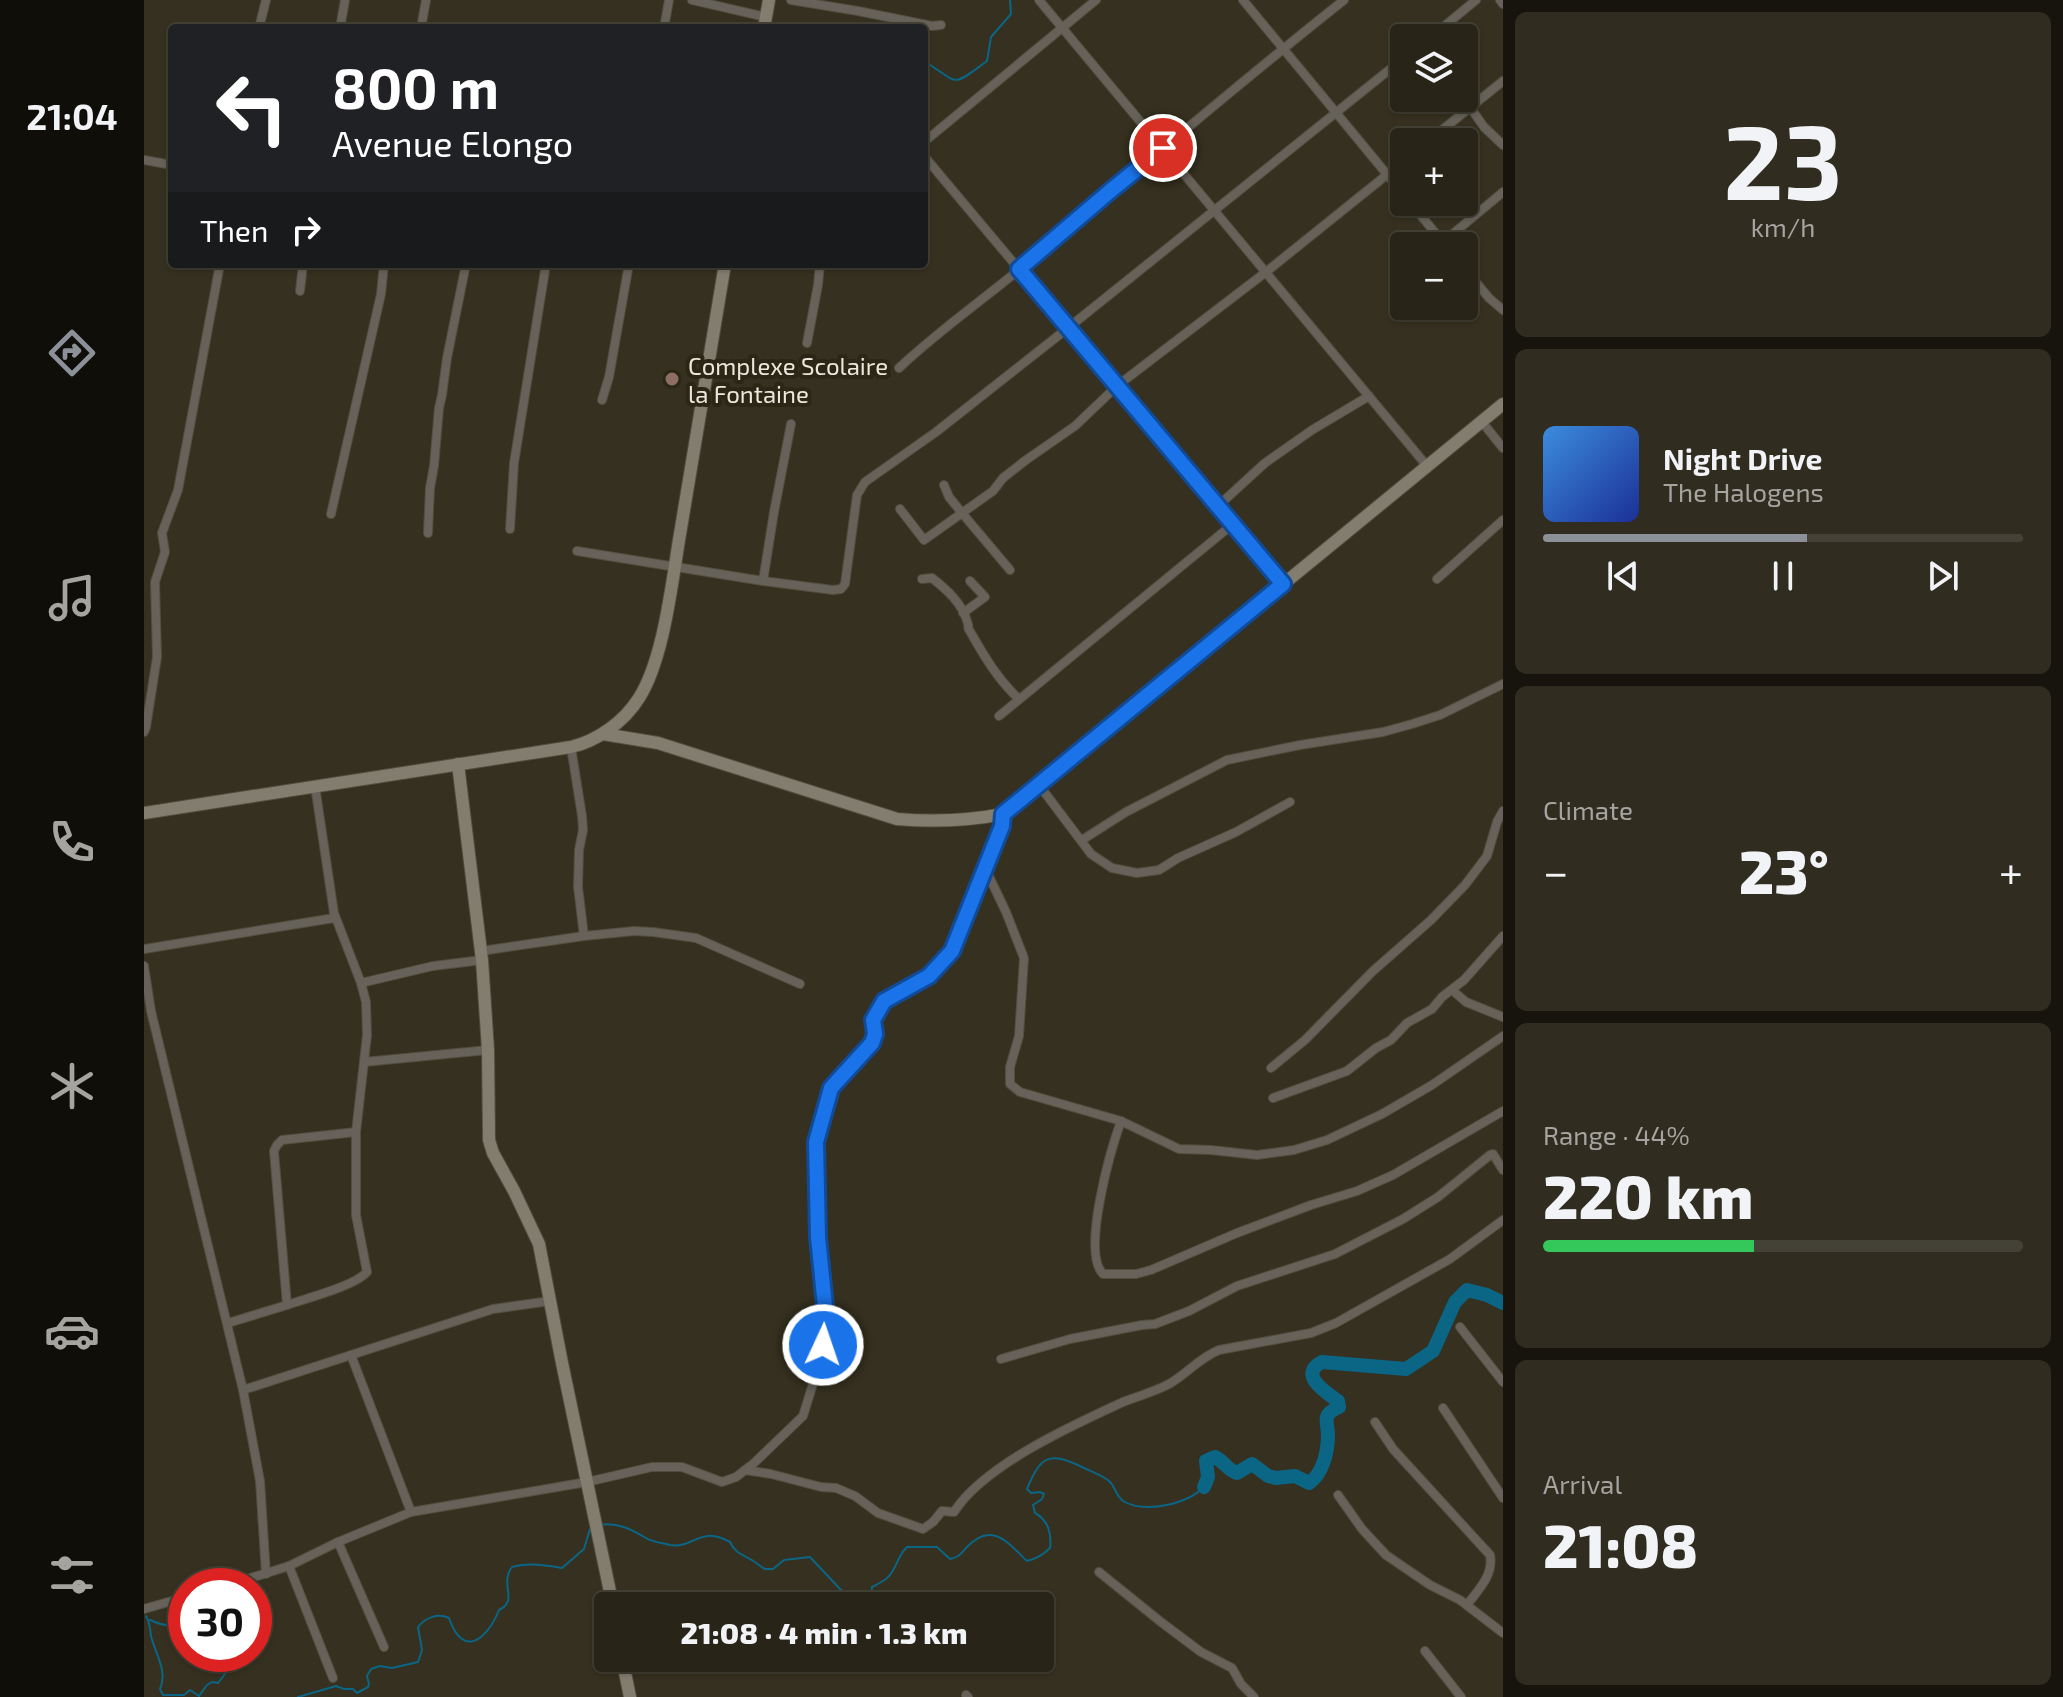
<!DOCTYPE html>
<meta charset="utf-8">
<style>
body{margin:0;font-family:"Exo 2",sans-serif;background:#302c20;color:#f1f3f6;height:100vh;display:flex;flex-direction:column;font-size:30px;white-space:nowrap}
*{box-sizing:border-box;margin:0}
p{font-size:26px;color:#a5a4a1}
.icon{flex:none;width:44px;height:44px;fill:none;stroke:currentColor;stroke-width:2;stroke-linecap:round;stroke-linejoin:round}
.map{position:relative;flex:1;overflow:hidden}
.drawer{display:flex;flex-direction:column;gap:12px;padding:12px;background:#16140d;width:560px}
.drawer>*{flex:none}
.banner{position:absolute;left:24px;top:24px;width:760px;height:244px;border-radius:8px;box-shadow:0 2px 6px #0004,0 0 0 2px #444136;background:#202124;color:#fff;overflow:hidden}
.controls{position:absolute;left:1246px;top:24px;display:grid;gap:16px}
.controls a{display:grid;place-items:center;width:88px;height:88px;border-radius:8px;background:#282417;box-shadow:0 2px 6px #0004,0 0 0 2px #444136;font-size:40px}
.speed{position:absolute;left:24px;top:1568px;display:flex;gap:16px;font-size:40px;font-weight:700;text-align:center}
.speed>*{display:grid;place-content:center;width:104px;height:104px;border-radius:50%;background:#282417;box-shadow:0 2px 6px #0004,0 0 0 2px #444136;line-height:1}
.speed .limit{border:12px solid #d22;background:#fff;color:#111}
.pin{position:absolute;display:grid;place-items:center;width:68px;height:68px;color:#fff;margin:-34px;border:4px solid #fff;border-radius:50%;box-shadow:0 2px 8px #0007}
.me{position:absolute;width:88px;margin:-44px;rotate:3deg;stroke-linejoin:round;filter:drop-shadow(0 0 6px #0008)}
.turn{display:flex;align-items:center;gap:28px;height:168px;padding:0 32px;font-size:36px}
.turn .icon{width:104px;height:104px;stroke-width:2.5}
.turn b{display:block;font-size:56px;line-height:68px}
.then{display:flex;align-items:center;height:76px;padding:0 32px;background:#0003;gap:16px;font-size:30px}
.big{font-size:60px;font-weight:800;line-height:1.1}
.drawer .widget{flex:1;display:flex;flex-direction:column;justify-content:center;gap:12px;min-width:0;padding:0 28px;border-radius:12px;background:#302c20}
.drawer .dial{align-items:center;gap:0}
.dial b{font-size:104px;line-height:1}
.song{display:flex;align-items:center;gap:24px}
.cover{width:96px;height:96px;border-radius:12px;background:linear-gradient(135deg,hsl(210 70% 55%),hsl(230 70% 35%))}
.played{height:8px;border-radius:4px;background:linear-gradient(90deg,#8c9099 55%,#444136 55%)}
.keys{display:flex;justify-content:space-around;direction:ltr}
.heat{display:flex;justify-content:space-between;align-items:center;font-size:44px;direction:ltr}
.charge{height:12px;border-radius:6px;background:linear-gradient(90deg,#34c759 44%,#444136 0)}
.trip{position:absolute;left:450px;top:1592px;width:460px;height:80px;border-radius:8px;background:#282417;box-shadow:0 2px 6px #0004,0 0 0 2px #444136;font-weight:800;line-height:80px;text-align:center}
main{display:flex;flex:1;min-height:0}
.tab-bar{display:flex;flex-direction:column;width:144px;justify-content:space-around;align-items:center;background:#100e09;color:#a5a4a1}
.tab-bar .icon{width:56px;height:56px}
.tab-bar .on{color:#8c9099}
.tab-bar b{font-size:36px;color:#f1f3f6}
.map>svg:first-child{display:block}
</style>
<main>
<nav class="tab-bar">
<b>21:04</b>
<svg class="icon on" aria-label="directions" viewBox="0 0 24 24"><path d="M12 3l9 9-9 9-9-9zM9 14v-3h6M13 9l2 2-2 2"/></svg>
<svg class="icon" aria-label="music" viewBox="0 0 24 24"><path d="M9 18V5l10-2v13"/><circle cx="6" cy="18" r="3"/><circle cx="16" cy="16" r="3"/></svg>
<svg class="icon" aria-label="phone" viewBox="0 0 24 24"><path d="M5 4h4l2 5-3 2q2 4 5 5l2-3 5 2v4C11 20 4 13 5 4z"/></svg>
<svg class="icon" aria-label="climate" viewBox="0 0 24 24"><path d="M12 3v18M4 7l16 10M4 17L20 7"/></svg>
<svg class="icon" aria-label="car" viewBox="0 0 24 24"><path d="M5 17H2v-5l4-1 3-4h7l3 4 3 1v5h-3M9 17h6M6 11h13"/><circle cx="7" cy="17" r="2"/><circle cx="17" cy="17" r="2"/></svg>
<svg class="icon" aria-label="filters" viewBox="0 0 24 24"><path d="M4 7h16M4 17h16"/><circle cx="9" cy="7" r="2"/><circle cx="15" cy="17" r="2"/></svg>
</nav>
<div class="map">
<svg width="1359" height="1697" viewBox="0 0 1359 1697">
<rect width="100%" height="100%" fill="#35301f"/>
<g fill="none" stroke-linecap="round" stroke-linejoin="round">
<!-- stream -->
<g stroke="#0b6585" stroke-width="2">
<path d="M780 61C817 84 806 88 843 61L847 37 867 14 866 0"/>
<path d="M455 1525C473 1522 487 1529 502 1538 508 1542 519 1543 526 1545 550 1549 555 1525 586 1542 591 1554 601 1555 611 1562 614 1564 617 1567 621 1569H629L640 1560 666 1557 697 1590 719 1601 727 1597 728 1587C734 1584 741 1581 745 1576 753 1567 754 1555 763 1547H793L806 1559C815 1557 816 1555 822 1548 848 1520 864 1543 883 1561 892 1559 900 1554 906 1548 908 1534 904 1520 891 1513L889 1505 898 1499 900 1494 896 1492 887 1493 883 1489C896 1457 905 1450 938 1467 946 1471 958 1475 965 1481 971 1486 972 1496 979 1501 1001 1514 1043 1504 1060 1487"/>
<path d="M2 1616C6 1623 6 1628 7 1636 11 1653 24 1671 16 1689L19 1695H40L46 1690 55 1696"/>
<path d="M6 1620C19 1626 28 1627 42 1623"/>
<polyline points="55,1696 63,1685 68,1682 74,1683 81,1674 82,1654"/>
<path d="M154 1697 192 1686 200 1689H209L213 1693 224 1687 225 1684 223 1676 227 1669 236 1666 248 1668 274 1662 278 1650 274 1627C282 1617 294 1613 305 1618 319 1659 343 1640 355 1610 375 1601 355 1584 368 1567 383 1562 403 1565 418 1568L440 1549 446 1529"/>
</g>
<!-- river -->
<path stroke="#0b6585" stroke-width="14" d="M1060 1487 1064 1477 1062 1461 1071 1457C1080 1461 1084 1471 1093 1473L1108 1464 1124 1476 1132 1478 1151 1476 1165 1483C1179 1474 1184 1451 1184 1435 1184 1429 1181 1419 1184 1415 1186 1411 1191 1409 1195 1407L1194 1401C1183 1393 1153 1375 1178 1362L1262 1369 1289 1351 1311 1302 1323 1290 1343 1295 1359 1303"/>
<!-- street casing -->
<g stroke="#524d3d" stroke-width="10">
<g id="street">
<polyline points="548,0 622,17"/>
<polyline points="647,0 714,11 788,26 797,25"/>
<polyline points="895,0 1283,466"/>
<polyline points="1099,0 1260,195"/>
<polyline points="1356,0 1359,4"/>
<polyline points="115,28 122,0"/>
<polyline points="196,28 201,0"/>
<polyline points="277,28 282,0"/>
<polyline points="520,28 525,0"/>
<polyline points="1286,38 1332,0"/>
<polyline points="1308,98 1320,112"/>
<polyline points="1326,107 1340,127 1359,145"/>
<polyline points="780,142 952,0"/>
<polyline points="1283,142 1359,81"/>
<polyline points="780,156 1139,584"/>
<polyline points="0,160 28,165"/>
<polyline points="1266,202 1301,245"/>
<polyline points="1299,242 1359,192"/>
<polyline points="1320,268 1345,298 1359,310"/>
<polyline points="156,291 159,264"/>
<polyline points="663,343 674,285 676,264"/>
<path d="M755 368C793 332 836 302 877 268 984 178 1090 87 1200 0"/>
<polyline points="458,400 465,377 485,264"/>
<polyline points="1338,422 1359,448"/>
<polyline points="800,485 805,497 818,513 849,491 859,478 882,460 931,426 973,386 1122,272 1260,161"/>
<polyline points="1074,506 1121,463 1168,430 1225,396"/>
<polyline points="756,509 780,540 818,513 866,570"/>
<polyline points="187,514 237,294 240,264"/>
<polyline points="366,529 370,463 402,264"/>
<polyline points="284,533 286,488 290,466 295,408 298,395 303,358 322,264"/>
<polyline points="433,551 619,581 689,590 697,589 701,584 713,495 721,482 792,432 924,328 1260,58"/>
<path d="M778 579 788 578C802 589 818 603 823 621 827 632 821 623 827 633 840 656 855 681 875 699"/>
<polyline points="1293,579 1359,520"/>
<polyline points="619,581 630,512 647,424"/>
<polyline points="819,613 841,597 826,581"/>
<polyline points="855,716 1089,524"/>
<polyline points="0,732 2,727 13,657 11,582 21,552 18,533 34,490 76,264"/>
<polyline points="427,747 438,816 439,830 435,850 434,887 440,936"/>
<polyline points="895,785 947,854 968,868 993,873 1015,870 1034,858 1092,832 1146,802"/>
<polyline points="938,840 982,812 1083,760 1156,745 1239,732 1268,724 1296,715 1359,684"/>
<polyline points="841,868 862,912 880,958 875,1036 866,1067 866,1084 876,1092 977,1121 1035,1149 1067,1150 1113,1155 1150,1150 1183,1140 1238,1114 1288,1085 1359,1036"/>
<polyline points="0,949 190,918"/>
<polyline points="337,951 440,936 490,931 509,932 552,938 656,984"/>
<polyline points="0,966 7,1011 99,1390 116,1481 122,1574"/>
<polyline points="217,983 289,966 338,960"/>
<polyline points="1308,990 1322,1002 1359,1017"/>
<polyline points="220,1062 344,1050"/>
<polyline points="1127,1068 1161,1040 1229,971 1287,920 1321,885 1343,856 1353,822 1359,811"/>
<polyline points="1129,1098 1203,1071 1232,1048 1247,1040 1263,1023 1288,1009 1298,997 1320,980 1359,936"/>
<path d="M977 1121C967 1149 937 1252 959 1274H992L1007 1270 1093 1233 1167 1205 1213 1191 1249 1175 1359 1111"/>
<path d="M143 1305C163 1298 211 1286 223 1272L212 1215V1132"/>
<polyline points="84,1323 143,1305 130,1151 133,1145 138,1140 212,1132 223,1035 222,1002 217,983 190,913 171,786"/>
<polyline points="1316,1327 1359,1382"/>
<polyline points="207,1355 267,1512 443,1482 508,1467 538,1467 578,1482 592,1477 609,1464 659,1416 677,1358 682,1319 674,1237 673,1165 671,1147 679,1110 687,1088 728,1043 731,1034 729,1020 740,1001 785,976 808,951 858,826 859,814"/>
<polyline points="857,1359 926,1339 998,1325 1011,1324 1045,1311 1093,1286 1191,1254 1259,1219 1294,1197 1346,1155 1349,1154 1359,1170"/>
<polyline points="99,1390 349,1309 406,1301"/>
<polyline points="1299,1408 1359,1498"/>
<path d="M1231 1422 1249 1449 1346 1555C1350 1575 1334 1590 1323 1605"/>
<path d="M601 1470 627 1474 677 1487 692 1488 711 1496 734 1513 779 1529 789 1522 798 1511 810 1512C840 1465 929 1425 979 1402 994 1396 1010 1392 1025 1384 1043 1374 1055 1358 1075 1350L1167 1333 1192 1323 1306 1259 1359 1220"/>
<polyline points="1194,1495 1218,1529 1242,1555 1286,1585 1316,1600 1359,1633"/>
<polyline points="194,1542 240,1647"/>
<polyline points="145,1566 189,1678"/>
<polyline points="955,1572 1017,1622 1057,1652 1088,1668 1097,1684 1110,1697"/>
<polyline points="81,1586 145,1566 194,1542 267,1512"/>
<polyline points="0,1609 42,1597"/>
<polyline points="1281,1651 1317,1697"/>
<polyline points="822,1695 824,1697"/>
</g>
</g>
<!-- secondary casing -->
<g stroke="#524d3d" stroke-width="14">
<g id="secondary">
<polyline points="620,28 625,0"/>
<path d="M459 734 514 743 753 819C789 822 823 821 859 814L1359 404"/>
<polyline points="314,764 338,960 344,1050 345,1140 349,1153 370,1191 395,1244 418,1363 469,1606"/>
<path d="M0 813 427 747C453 741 480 722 495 698 520 659 528 581 536 534 551 444 566 354 581 264"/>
<polyline points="478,1658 486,1697"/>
</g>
</g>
<!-- street -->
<use href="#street" stroke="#66625a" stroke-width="8"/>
<!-- secondary -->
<use href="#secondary" stroke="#837d70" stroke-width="12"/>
</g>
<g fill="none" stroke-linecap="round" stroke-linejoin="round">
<!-- route casing -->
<g stroke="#114b97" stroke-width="20">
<polyline id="route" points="679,1345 682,1316 674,1237 672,1142 687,1088 728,1043 731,1034 729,1020 740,1001 785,976 808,951 858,826 859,814 1139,584 875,269 965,192 1019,148"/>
</g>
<!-- route -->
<use href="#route" stroke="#1a73e8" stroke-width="14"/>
</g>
<!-- markers -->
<circle fill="#8d6e63" stroke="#2b2615" stroke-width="3" cx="528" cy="379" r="8"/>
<g text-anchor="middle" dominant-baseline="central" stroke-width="8" stroke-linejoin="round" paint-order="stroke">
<!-- poi labels -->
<g font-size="24" fill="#eae7dc" stroke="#2b2615" text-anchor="start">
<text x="544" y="365">Complexe Scolaire<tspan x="544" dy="28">la Fontaine</tspan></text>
</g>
</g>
</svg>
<div class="controls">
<a><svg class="icon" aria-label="layers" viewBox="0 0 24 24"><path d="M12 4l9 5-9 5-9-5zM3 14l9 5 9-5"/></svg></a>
<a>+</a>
<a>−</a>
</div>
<div class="speed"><div class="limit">30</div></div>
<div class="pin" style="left:1019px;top:148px;background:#d93025"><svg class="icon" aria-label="arrive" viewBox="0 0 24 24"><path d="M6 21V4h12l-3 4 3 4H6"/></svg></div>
<svg class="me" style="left:679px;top:1345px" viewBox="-20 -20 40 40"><circle r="17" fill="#1a73e8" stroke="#fff" stroke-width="3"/><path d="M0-11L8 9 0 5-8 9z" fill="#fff"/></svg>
<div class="trip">21:08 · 4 min · 1.3 km</div>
<div class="banner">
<div class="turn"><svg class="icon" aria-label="left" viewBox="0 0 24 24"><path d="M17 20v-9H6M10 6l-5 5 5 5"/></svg><div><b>800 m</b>Avenue Elongo</div></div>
<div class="then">Then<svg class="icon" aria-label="right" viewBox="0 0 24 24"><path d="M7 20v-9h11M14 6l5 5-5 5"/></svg></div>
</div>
</div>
<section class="drawer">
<div class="widget dial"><b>23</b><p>km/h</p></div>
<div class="widget">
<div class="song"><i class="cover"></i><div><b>Night Drive</b><p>The Halogens</p></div></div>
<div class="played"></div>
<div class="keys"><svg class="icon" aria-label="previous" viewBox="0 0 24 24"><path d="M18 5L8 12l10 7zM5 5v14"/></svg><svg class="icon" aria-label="pause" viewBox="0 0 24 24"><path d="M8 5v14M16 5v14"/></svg><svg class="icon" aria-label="next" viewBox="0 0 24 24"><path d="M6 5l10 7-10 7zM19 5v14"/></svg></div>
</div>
<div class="widget"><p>Climate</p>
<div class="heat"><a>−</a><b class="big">23°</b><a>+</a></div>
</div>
<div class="widget"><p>Range · 44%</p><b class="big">220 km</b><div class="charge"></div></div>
<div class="widget"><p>Arrival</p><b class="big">21:08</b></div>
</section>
</main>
